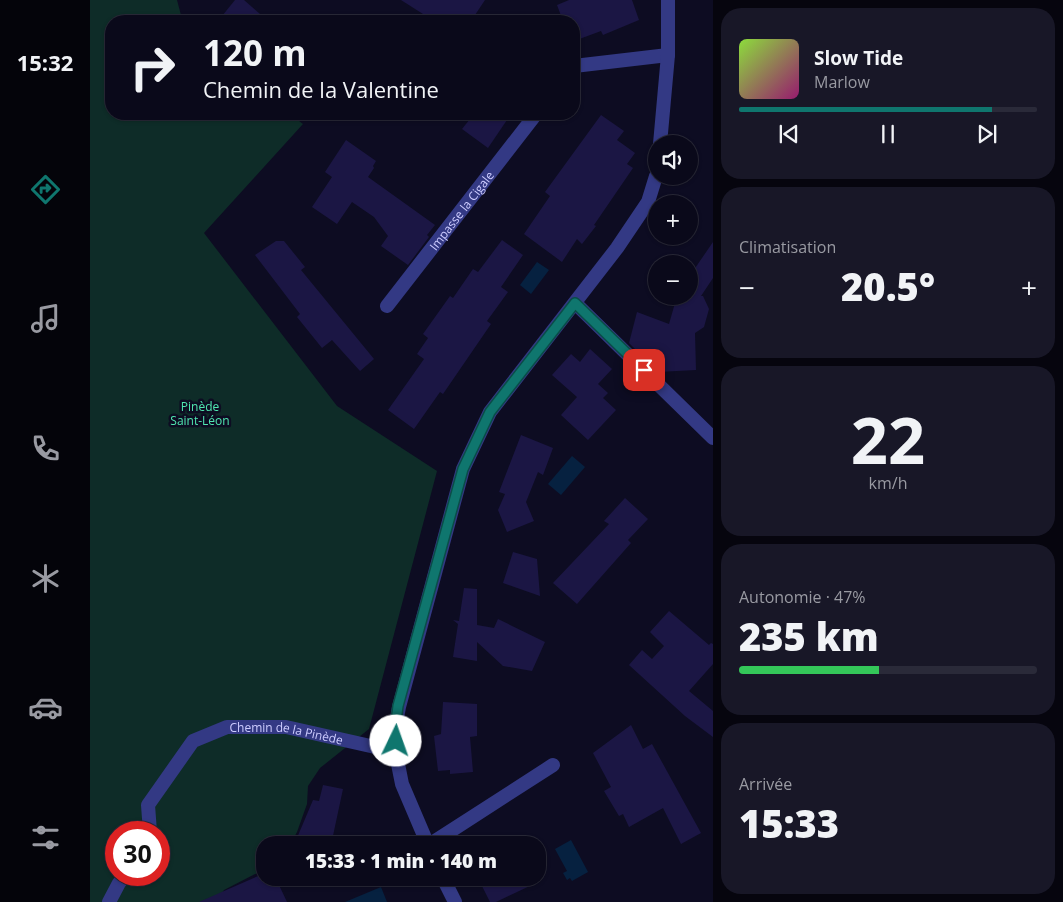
<!DOCTYPE html>
<html lang="fr">
<meta charset="utf-8">
<style>
body{margin:0;font-family:"Open Sans",sans-serif;background:#181727;color:#f1f3f6;height:100vh;display:flex;flex-direction:column;font-size:19px;white-space:nowrap}
*{box-sizing:border-box;margin:0}
p{font-size:16px;color:#999aa2}
.icon{flex:none;width:28px;height:28px;fill:none;stroke:currentColor;stroke-width:2;stroke-linecap:round;stroke-linejoin:round}
.map{position:relative;flex:1;overflow:hidden}
.side{display:flex;flex-direction:column;gap:8px;padding:8px;background:#06050e;width:350px}
.side>*{flex:none}
.hud{position:absolute;left:15px;top:15px;width:475px;height:105px;border-radius:20px;box-shadow:0 1px 4px #0004,0 0 0 1px #2a2a39;background:#0a091a;color:#f1f3f6;overflow:hidden}
.controls{position:absolute;left:558px;top:135px;display:grid;gap:10px}
.controls a{display:grid;place-items:center;width:50px;height:50px;border-radius:50%;background:#0a091a;box-shadow:0 1px 4px #0004,0 0 0 1px #2a2a39;font-size:25px}
.speed{position:absolute;left:15px;top:821px;display:flex;gap:10px;font-size:25px;font-weight:700;text-align:center}
.speed>*{display:grid;place-content:center;width:65px;height:65px;border-radius:50%;background:#0a091a;box-shadow:0 1px 4px #0004,0 0 0 1px #2a2a39;line-height:1}
.speed .limit{border:8px solid #d22;background:#fff;color:#111}
.pin{position:absolute;display:grid;place-items:center;width:42px;height:42px;color:#fff;margin:-21px;border-radius:10px;box-shadow:0 2px 8px #0006}
.me{position:absolute;width:55px;margin:-28px;rotate:3deg;stroke-linejoin:round;filter:drop-shadow(0 0 4px #0008)}
.turn{display:flex;align-items:center;gap:18px;height:105px;padding:0 15px;font-size:22px}
.turn .icon{width:65px;height:65px;stroke-width:2.5}
.turn b{display:block;font-size:35px;line-height:42px}
.big{font-size:38px;font-weight:800;line-height:1.1}
.side .tile{flex:1;display:flex;flex-direction:column;justify-content:center;gap:8px;min-width:0;padding:0 18px;border-radius:20px;background:#181727}
.side .dial{align-items:center;gap:0}
.dial b{font-size:65px;line-height:1}
.song{display:flex;align-items:center;gap:15px}
.cover{width:60px;height:60px;border-radius:8px;background:linear-gradient(135deg,hsl(90 70% 55%),hsl(320 70% 35%))}
.played{height:5px;border-radius:2px;background:linear-gradient(90deg,#0f766e 85%,#2a2a39 85%)}
.keys{display:flex;justify-content:space-around;direction:ltr}
.heat{display:flex;justify-content:space-between;align-items:center;font-size:28px;direction:ltr}
.charge{height:8px;border-radius:4px;background:linear-gradient(90deg,#34c759 47%,#2a2a39 0)}
.trip{position:absolute;left:166px;top:836px;width:290px;height:50px;border-radius:20px;background:#0a091a;box-shadow:0 1px 4px #0004,0 0 0 1px #2a2a39;font-weight:800;line-height:50px;text-align:center}
main{display:flex;flex:1;min-height:0}
.tab-bar{display:flex;flex-direction:column;width:90px;justify-content:space-around;align-items:center;background:#04040a;color:#999aa2}
.tab-bar .icon{width:35px;height:35px}
.tab-bar .active{color:#0f766e}
.tab-bar b{font-size:22px;color:#f1f3f6}
.map>svg:first-child{display:block}
</style>
<main>
<nav class="tab-bar">
<b>15:32</b>
<svg class="icon active" aria-label="directions" viewBox="0 0 24 24"><path d="M12 3l9 9-9 9-9-9zM9 14v-3h6M13 9l2 2-2 2"/></svg>
<svg class="icon" aria-label="music" viewBox="0 0 24 24"><path d="M9 18V5l10-2v13"/><circle cx="6" cy="18" r="3"/><circle cx="16" cy="16" r="3"/></svg>
<svg class="icon" aria-label="phone" viewBox="0 0 24 24"><path d="M5 4h4l2 5-3 2q2 4 5 5l2-3 5 2v4C11 20 4 13 5 4z"/></svg>
<svg class="icon" aria-label="climate" viewBox="0 0 24 24"><path d="M12 3v18M4 7l16 10M4 17L20 7"/></svg>
<svg class="icon" aria-label="car" viewBox="0 0 24 24"><path d="M5 17H2v-5l4-1 3-4h7l3 4 3 1v5h-3M9 17h6M6 11h13"/><circle cx="7" cy="17" r="2"/><circle cx="17" cy="17" r="2"/></svg>
<svg class="icon" aria-label="filters" viewBox="0 0 24 24"><path d="M4 7h16M4 17h16"/><circle cx="9" cy="7" r="2"/><circle cx="15" cy="17" r="2"/></svg>
</nav>
<div class="map">
<svg width="623" height="902" viewBox="0 0 623 902">
<rect width="100%" height="100%" fill="#0d0c22"/>
<!-- green -->
<path fill="#0e2c28" fill-rule="evenodd" d="M0 0H87L92 19 94 21H21V114H200L213 124 114 233 247 406 347 471 279 729 230 768 218 786 217 804 207 832 200 845H175V869L134 890 126 902H0ZM26 832H69V875H26Z"/>
<!-- water -->
<g fill="#062140">
<polygon points="447,262 459,270 441,294 430,285"/>
<polygon points="482,456 495,467 471,495 458,484"/>
<polygon points="481,840 498,872 482,881 480,878 477,880 473,873 477,871 465,849"/>
<polygon points="291,887 297,902 255,902"/>
</g>
<!-- building -->
<g fill="#1b1644">
<polygon points="145,0 154,0 178,21 128,21"/>
<polygon points="311,0 395,0 381,21 344,21"/>
<polygon points="479,0 542,0 549,20 513,35 511,31 484,41 484,21 473,21 467,5"/>
<polygon points="384,114 421,114 398,148 372,129"/>
<polygon points="511,115 534,131 527,140 545,153 537,164 543,168 504,225 506,226 492,244 487,239 472,262 434,234 460,196 455,192"/>
<polygon points="256,140 286,161 283,166 284,168 278,177 345,225 337,235 339,237 318,265 291,246 298,236 284,217 262,202 247,224 222,207 242,177 235,172"/>
<polygon points="412,240 433,255 411,287 418,292 397,321 401,324 353,394 350,392 324,429 298,410 334,359 327,354 338,338 333,334 360,296 363,298 383,269 388,272"/>
<polygon points="186,241 194,241 215,267 211,270 284,359 270,371 242,340 232,348 207,317 210,314 165,255"/>
<polygon points="623,242 623,278 611,296 613,296 619,309 614,327 605,333 606,370 568,372 539,343 547,312 579,324 587,296 599,296 599,277"/>
<polygon points="500,349 522,369 508,384 518,393 513,398 526,410 498,440 471,415 487,397 462,375 481,354 490,362"/>
<polygon points="431,435 463,448 453,475 448,472 436,502 444,521 417,532 408,510 415,494 409,492"/>
<polygon points="535,498 558,519 538,540 541,543 487,604 463,583 519,524 514,521"/>
<polygon points="423,552 447,559 450,596 413,583"/>
<polygon points="374,588 387,589 387,625 404,628 408,619 455,642 442,671 413,666 387,642 387,661 363,657 368,624 363,620 369,621"/>
<polygon points="579,611 619,645 621,643 623,644 623,664 599,691 623,711 623,737 595,716 539,665 552,650 562,659 574,646 560,632"/>
<polygon points="353,702 387,704 387,736 380,737 383,772 360,774 360,770 348,771 344,736 351,734"/>
<polygon points="541,725 553,749 562,744 611,833 591,844 573,808 539,827 533,814 529,816 514,791 521,787 503,753"/>
<polygon points="233,785 253,789 241,845 204,845 223,800 229,801"/>
<polygon points="175,873 175,878 186,878 188,881 189,878 206,878 189,885 197,902 109,902"/>
<polygon points="388,878 443,878 446,883 406,902 400,902"/>
</g>
<g fill="none" stroke-linecap="round" stroke-linejoin="round">
<!-- minor -->
<g stroke="#333984" stroke-width="14">
<polyline points="484,66 578,55"/>
<polyline points="570,144 578,55 578,0"/>
<polyline points="485,303 623,438"/>
<path id="s1" d="M297 306 446 114"/>
<path id="s2" d="M60 832 58 805 103 741 137 727H196L285 747 306 754"/>
<polyline points="338,845 312,784 306,754 305,729 309,707 373,469 400,412 527,248 558,202 566,176"/>
<polyline points="339,845 463,765"/>
<polyline points="353,878 365,902"/>
<polyline points="19,902 29,883 36,875"/>
</g>
</g>
<g fill="none" stroke-linecap="round" stroke-linejoin="round">
<!-- route casing -->
<g stroke="#0a4d48" stroke-width="12">
<polyline id="route" points="306,741 305,729 308,706 373,469 400,412 485,303 554,370"/>
</g>
<!-- route -->
<use href="#route" stroke="#0f766e" stroke-width="9"/>
</g>
<g text-anchor="middle" dominant-baseline="central" stroke-width="5" stroke-linejoin="round" paint-order="stroke">
<!-- street labels -->
<g font-size="12" fill="#cdccff" stroke="#0d0c22">
<text stroke="none"><textPath href="#s1" startOffset="121">Impasse la Cigale</textPath></text>
<text stroke="none"><textPath href="#s2" startOffset="202">Chemin de la Pinède</textPath></text>
</g>
<!-- park labels -->
<g font-size="12" fill="#50e7b1" stroke="#0d0c22">
<text x="110" y="406">Pinède<tspan x="110" dy="14">Saint-Léon</tspan></text>
</g>
</g>
</svg>
<div class="controls">
<a><svg class="icon" aria-label="sound" viewBox="0 0 24 24"><path d="M4 9h4l5-4v14l-5-4H4zM17 9q2 3 0 6"/></svg></a>
<a>+</a>
<a>−</a>
</div>
<div class="speed"><div class="limit">30</div></div>
<div class="pin" style="left:554px;top:370px;background:#d93025"><svg class="icon" aria-label="arrive" viewBox="0 0 24 24"><path d="M6 21V4h12l-3 4 3 4H6"/></svg></div>
<svg class="me" style="left:306px;top:741px" viewBox="-20 -20 40 40"><circle r="19" fill="#fff"/><path d="M0-13L10 11 0 6-10 11z" fill="#0f766e"/></svg>
<div class="trip">15:33 · 1 min · 140 m</div>
<div class="hud">
<div class="turn"><svg class="icon" aria-label="right" viewBox="0 0 24 24"><path d="M7 20v-9h11M14 6l5 5-5 5"/></svg><div><b>120 m</b>Chemin de la Valentine</div></div>
</div>
</div>
<section class="side">
<div class="tile">
<div class="song"><i class="cover"></i><div><b>Slow Tide</b><p>Marlow</p></div></div>
<div class="played"></div>
<div class="keys"><svg class="icon" aria-label="previous" viewBox="0 0 24 24"><path d="M18 5L8 12l10 7zM5 5v14"/></svg><svg class="icon" aria-label="pause" viewBox="0 0 24 24"><path d="M8 5v14M16 5v14"/></svg><svg class="icon" aria-label="next" viewBox="0 0 24 24"><path d="M6 5l10 7-10 7zM19 5v14"/></svg></div>
</div>
<div class="tile"><p>Climatisation</p>
<div class="heat"><a>−</a><b class="big">20.5°</b><a>+</a></div>
</div>
<div class="tile dial"><b>22</b><p>km/h</p></div>
<div class="tile"><p>Autonomie · 47%</p><b class="big">235 km</b><div class="charge"></div></div>
<div class="tile"><p>Arrivée</p><b class="big">15:33</b></div>
</section>
</main>
